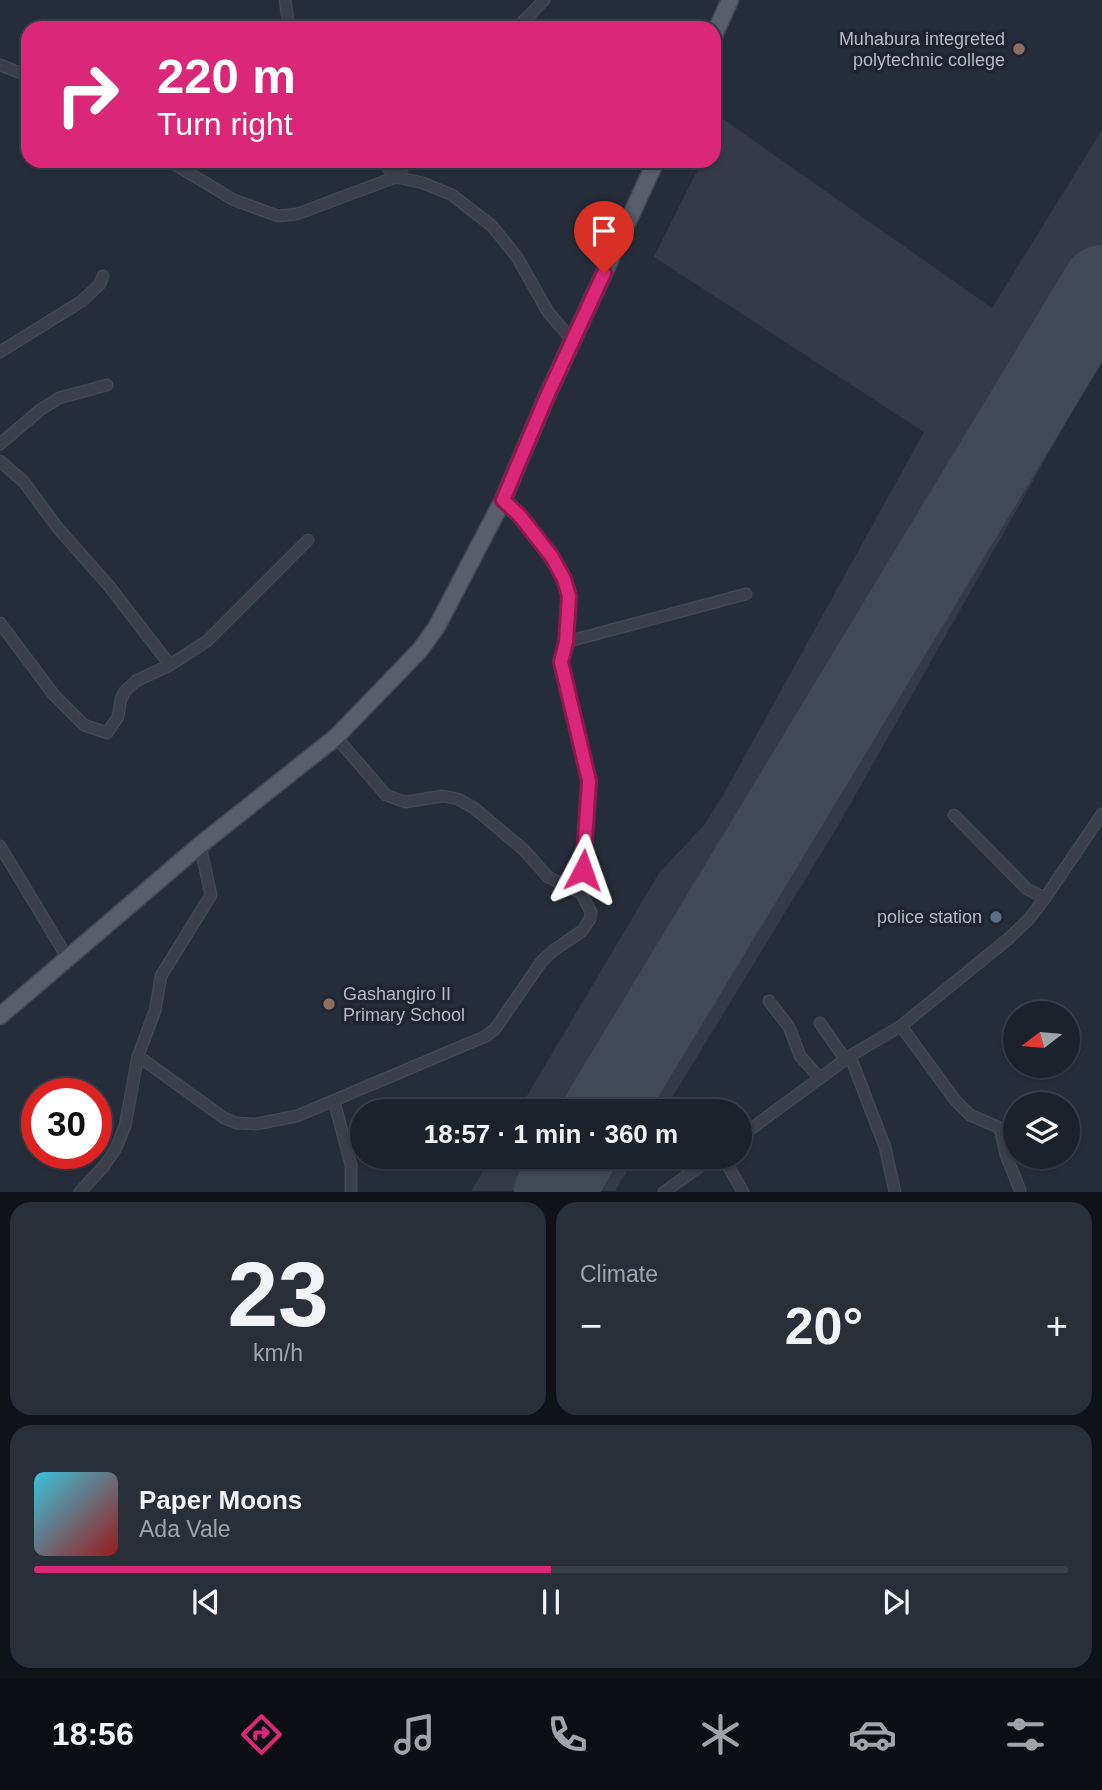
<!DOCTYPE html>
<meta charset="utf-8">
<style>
body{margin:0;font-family:Arial,sans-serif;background:#292f38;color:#f1f3f6;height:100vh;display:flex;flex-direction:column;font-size:26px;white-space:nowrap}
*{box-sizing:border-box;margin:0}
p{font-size:23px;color:#a0a4a9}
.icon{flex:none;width:38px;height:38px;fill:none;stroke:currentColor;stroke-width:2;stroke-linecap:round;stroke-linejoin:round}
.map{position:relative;height:1192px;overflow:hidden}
.drawer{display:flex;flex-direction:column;gap:10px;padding:10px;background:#0f1318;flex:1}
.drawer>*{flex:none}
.guide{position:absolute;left:21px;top:21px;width:700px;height:147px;border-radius:21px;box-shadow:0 2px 5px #0004,0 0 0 2px #3a3f48;background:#db2777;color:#fff;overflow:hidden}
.needle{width:46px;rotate:254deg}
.fabs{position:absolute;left:1003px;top:1001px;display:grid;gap:14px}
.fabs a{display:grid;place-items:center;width:77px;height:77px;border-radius:50%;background:#1c222c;box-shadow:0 2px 5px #0004,0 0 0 2px #3a3f48;font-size:35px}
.speed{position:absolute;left:21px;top:1078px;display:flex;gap:14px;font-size:35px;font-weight:700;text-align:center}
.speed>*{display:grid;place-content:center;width:91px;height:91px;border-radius:50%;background:#1c222c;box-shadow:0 2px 5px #0004,0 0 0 2px #3a3f48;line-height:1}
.speed .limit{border:10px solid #d22;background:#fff;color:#111}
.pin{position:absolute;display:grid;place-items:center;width:60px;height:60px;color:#fff;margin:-72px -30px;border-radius:50% 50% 50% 0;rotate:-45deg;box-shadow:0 0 7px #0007}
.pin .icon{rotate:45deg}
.me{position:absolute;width:77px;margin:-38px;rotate:4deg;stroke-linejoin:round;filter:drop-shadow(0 0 5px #0008)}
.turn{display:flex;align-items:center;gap:24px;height:147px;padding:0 21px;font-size:32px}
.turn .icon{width:91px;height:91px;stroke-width:2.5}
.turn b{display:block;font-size:49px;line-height:60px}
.big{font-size:52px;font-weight:800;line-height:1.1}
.drawer .card{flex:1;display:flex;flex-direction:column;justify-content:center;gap:10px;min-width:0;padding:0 24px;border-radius:21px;background:#292f38}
.drawer .dial{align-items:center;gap:0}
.dial b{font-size:91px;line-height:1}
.song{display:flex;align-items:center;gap:21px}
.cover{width:84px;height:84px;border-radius:10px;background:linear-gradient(135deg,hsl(190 70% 55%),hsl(0 70% 35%))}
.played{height:7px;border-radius:4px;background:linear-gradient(90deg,#db2777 50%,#3a3f48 50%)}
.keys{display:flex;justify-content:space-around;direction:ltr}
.heat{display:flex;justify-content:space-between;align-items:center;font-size:38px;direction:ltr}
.drawer .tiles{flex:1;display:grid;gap:10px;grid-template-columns:1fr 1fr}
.card:last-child{grid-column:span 2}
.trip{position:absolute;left:350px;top:1099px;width:402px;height:70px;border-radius:35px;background:#1c222c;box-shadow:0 2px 5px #0004,0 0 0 2px #3a3f48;font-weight:800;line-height:70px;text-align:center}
.menu{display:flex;height:112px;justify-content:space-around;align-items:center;background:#0b0e12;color:#a0a4a9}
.menu .icon{width:49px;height:49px}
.menu .active{color:#db2777}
.menu b{font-size:32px;color:#f1f3f6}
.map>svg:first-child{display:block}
</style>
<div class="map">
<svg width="1102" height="1192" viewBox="0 0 1102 1192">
<rect width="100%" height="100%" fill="#262d3a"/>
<!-- airport -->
<g fill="#343a47">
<polygon points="723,119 992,308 1102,130 1102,359 839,824 664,1111 518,1111 659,873 704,825 722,797 924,432 654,257 702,161 714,161 714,137"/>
<polygon points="492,1157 636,1157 615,1191 471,1191"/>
</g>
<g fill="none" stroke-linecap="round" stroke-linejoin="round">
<!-- runway -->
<g stroke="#414856" stroke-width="80">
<polyline points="603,1111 1102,285"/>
<polyline points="554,1192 575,1157"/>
</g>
<!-- minor casing -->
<g stroke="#434853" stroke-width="13">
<g id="minor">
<polyline points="285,0 289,28"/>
<polyline points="517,28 544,0"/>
<polyline points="0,65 28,76"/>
<polyline points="169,161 234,200 278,216 297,214 396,177 423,183 452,195 492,226 517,257 548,312 573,341"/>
<polyline points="382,161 396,177 407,161"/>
<polyline points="0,352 82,301 100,284 103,276"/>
<polyline points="0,444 40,410 59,398 107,385"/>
<polyline points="0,461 24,482 57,527 109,586 170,665"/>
<polyline points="0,623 54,695 84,725 107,733 118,717 121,699 125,691 136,681 170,665 207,641 308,540"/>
<polyline points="566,642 746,594"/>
<polyline points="336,737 386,795 405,802 443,796 458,799 474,808 524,850 548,877 581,893"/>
<polyline points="0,846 67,957"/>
<polyline points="1045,898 1102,814"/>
<polyline points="769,1001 789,1027 800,1056 820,1078"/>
<polyline points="820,1023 845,1059"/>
<polyline points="901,1026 955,1100 970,1115 1000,1128 1006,1155 1020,1190"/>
<polyline points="138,1056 224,1118 236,1123 256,1124 297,1116 486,1036 495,1029 542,961 554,950 582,931 590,919 591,912 581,893 589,781 561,662 566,642 569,596 564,579 552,557 520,516 503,500"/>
<polyline points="850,1056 885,1147 895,1192"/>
<polyline points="334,1101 351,1165 351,1192"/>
<polyline points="740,1137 850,1056 901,1026 1008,939 1029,919 1045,898 1027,889 954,815"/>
<polyline points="723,1157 743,1192"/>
<polyline points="80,1192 104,1166 116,1148 125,1126 138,1056 155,1011 161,976 211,895 200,845"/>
<polyline points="664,1192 713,1157"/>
</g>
</g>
<!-- primary casing -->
<g stroke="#434853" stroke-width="19">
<g id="primary">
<polyline points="714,35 730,0"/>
<polyline points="0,1016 200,845 336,737 420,650 436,628 503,500 547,396 656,161"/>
</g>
</g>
<!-- minor -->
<use href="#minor" stroke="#3a3f4a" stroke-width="10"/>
<!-- primary -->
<use href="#primary" stroke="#585e6a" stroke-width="16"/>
</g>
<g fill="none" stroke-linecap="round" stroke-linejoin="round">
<!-- route casing -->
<g stroke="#8e194d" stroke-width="18">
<polyline id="route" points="583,870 589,781 561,662 566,642 569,596 564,579 552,557 520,516 503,500 547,396 604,273"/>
</g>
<!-- route -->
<use href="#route" stroke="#db2777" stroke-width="12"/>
</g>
<!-- markers -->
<g fill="#8d6e63" stroke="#1f242f" stroke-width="2.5">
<circle cx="1019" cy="49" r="7"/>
<circle cx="329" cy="1004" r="7"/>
</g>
<circle fill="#5c6f8a" stroke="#1f242f" stroke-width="2.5" cx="996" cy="917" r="7"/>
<g text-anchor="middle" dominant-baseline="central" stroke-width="7" stroke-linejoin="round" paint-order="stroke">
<!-- poi labels -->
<g font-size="18" fill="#b5bac6" stroke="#1f242f" text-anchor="end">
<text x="1005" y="39">Muhabura integreted<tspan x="1005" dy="21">polytechnic college</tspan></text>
<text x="982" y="917">police station</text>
<text x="343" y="994" text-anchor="start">Gashangiro II<tspan x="343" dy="21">Primary School</tspan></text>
</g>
</g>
</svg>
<div class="fabs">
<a><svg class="needle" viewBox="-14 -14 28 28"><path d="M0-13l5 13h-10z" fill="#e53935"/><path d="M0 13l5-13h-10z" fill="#a0a4a9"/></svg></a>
<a><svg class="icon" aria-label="layers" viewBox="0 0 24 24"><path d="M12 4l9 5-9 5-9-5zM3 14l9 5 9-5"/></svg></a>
</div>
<div class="speed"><div class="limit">30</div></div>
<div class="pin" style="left:604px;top:273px;background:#d93025"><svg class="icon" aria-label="arrive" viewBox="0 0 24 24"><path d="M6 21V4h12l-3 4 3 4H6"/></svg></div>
<svg class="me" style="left:583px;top:870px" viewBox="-20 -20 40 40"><path d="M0-17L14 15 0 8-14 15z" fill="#db2777" stroke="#fff" stroke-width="4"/></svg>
<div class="trip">18:57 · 1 min · 360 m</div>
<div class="guide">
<div class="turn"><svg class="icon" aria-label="right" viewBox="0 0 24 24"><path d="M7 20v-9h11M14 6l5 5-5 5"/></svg><div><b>220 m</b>Turn right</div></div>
</div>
</div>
<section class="drawer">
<div class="tiles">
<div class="card dial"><b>23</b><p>km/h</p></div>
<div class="card"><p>Climate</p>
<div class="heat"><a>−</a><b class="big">20°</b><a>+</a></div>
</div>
<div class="card">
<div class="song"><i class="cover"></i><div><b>Paper Moons</b><p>Ada Vale</p></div></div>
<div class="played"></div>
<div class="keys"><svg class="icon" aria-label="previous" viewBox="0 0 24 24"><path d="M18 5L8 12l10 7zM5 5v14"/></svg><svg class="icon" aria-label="pause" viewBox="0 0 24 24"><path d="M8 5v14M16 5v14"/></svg><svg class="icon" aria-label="next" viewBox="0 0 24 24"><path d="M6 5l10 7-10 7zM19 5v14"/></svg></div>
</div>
</div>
</section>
<nav class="menu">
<b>18:56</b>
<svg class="icon active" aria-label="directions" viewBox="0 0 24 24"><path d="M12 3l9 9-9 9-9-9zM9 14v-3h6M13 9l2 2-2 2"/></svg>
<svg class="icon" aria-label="music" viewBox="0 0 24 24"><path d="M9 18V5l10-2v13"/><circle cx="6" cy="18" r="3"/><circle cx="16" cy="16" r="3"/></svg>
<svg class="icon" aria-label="phone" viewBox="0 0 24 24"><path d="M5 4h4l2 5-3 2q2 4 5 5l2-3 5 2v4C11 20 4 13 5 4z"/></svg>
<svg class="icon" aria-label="climate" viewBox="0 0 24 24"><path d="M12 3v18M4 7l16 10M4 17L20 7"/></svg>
<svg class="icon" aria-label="car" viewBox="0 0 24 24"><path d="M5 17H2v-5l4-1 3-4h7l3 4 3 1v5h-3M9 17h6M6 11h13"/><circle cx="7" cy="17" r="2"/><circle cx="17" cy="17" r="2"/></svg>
<svg class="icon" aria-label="filters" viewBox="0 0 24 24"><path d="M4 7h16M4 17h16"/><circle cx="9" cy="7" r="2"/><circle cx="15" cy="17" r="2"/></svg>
</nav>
